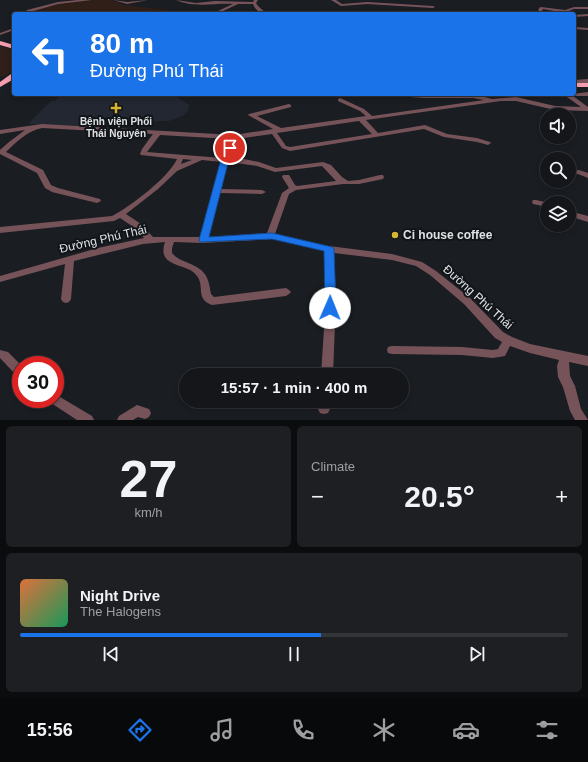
<!DOCTYPE html>
<meta charset="utf-8">
<style>
body{margin:0;font-family:Arial,sans-serif;background:#1d1f23;color:#f1f3f6;height:100vh;display:flex;flex-direction:column;font-size:15px;white-space:nowrap}
*{box-sizing:border-box;margin:0}
p{font-size:13px;color:#9d9fa2}
.icon{flex:none;width:22px;height:22px;fill:none;stroke:currentColor;stroke-width:2;stroke-linecap:round;stroke-linejoin:round}
.map{position:relative;height:420px;overflow:hidden}
.side{display:flex;flex-direction:column;gap:6px;padding:6px;background:#0b0c0e;flex:1}
.side>*{flex:none}
.top-card{position:absolute;left:12px;top:12px;width:564px;height:84px;border-radius:4px;box-shadow:0 2px 6px #0003,0 0 0 1px #333539;background:#1a73e8;color:#fff;overflow:hidden}
.fabs{position:absolute;left:540px;top:108px;display:grid;gap:8px}
.fabs a{display:grid;place-items:center;width:36px;height:36px;border-radius:50%;background:#14161a;box-shadow:0 2px 6px #0003,0 0 0 1px #333539;font-size:20px}
.speed{position:absolute;left:12px;top:356px;display:flex;gap:8px;font-size:20px;font-weight:700;text-align:center}
.speed>*{display:grid;place-content:center;width:52px;height:52px;border-radius:50%;background:#14161a;box-shadow:0 2px 6px #0003,0 0 0 1px #333539;line-height:1}
.speed .limit{border:6px solid #d22;background:#fff;color:#111}
.pin{position:absolute;display:grid;place-items:center;width:34px;height:34px;color:#fff;margin:-17px;border:2px solid #fff;border-radius:50%;box-shadow:0 1px 4px #0007}
.me{position:absolute;width:44px;margin:-22px;rotate:1deg;stroke-linejoin:round;filter:drop-shadow(0 0 3px #0008)}
.turn{display:flex;align-items:center;gap:14px;height:84px;padding:0 12px;font-size:18px}
.turn .icon{width:52px;height:52px;stroke-width:2.5}
.turn b{display:block;font-size:28px;line-height:34px}
.big{font-size:30px;font-weight:800;line-height:1.1}
.side .tile{flex:1;display:flex;flex-direction:column;justify-content:center;gap:6px;min-width:0;padding:0 14px;border-radius:6px;background:#1d1f23}
.side .dial{align-items:center;gap:0}
.dial b{font-size:52px;line-height:1}
.song{display:flex;align-items:center;gap:12px}
.cover{width:48px;height:48px;border-radius:6px;background:linear-gradient(135deg,hsl(20 70% 55%),hsl(150 70% 35%))}
.played{height:4px;border-radius:2px;background:linear-gradient(90deg,#1a73e8 55%,#333539 55%)}
.keys{display:flex;justify-content:space-around;direction:ltr}
.heat{display:flex;justify-content:space-between;align-items:center;font-size:22px;direction:ltr}
.side .tiles{flex:1;display:grid;gap:6px;grid-template-columns:1fr 1fr}
.tile:last-child{grid-column:span 2}
.trip{position:absolute;left:179px;top:368px;width:230px;height:40px;border-radius:20px;background:#14161a;box-shadow:0 2px 6px #0003,0 0 0 1px #333539;font-weight:800;line-height:40px;text-align:center}
.tabs{display:flex;height:64px;justify-content:space-around;align-items:center;background:#08090a;color:#9d9fa2}
.tabs .icon{width:28px;height:28px}
.tabs .on{color:#1a73e8}
.tabs b{font-size:18px;color:#f1f3f6}
.map>svg:first-child{display:block}
</style>
<div class="map">
<svg width="588" height="420" viewBox="0 0 588 420">
<rect width="100%" height="100%" fill="#1a1d22"/>
<!-- built -->
<polygon fill="#222731" points="62,94 172,94 189,105 188,111 182,116 169,121 91,123 86,127 28,124 51,101 55,101"/>
<!-- education -->
<g fill="#301f18">
<polygon points="94,0 112,0 123,5 167,10 175,14 30,14 29,12 59,3"/>
<polygon points="0,46 10,49 14,51 14,69 5,76 0,76"/>
</g>
<g fill="none" stroke-linecap="round" stroke-linejoin="round">
<!-- minor -->
<g fill="#765359" fill-rule="evenodd">
<polygon points="78,0 92,0 58,4 30,12 31,14 25,13 27,10 58,2"/>
<polygon points="113,0 127,2 148,0 127,4"/>
<path d="M176 0 196 3 215 1 253 2 254 0H258L256 3 258 6 267 14C261 14 255 10 253 4H238L219 13 218 11 233 4C214 3 193 8 176 0Z"/>
<polygon points="331,0 336,0 342,4 367,2 433,6 435,7 433,8 367,4 341,6"/>
<polygon points="541,7 565,10 574,7 588,7 588,9 574,9 561,14 558,13 560,12 543,9 542,11 548,14 542,14 538,12 539,8"/>
<polygon points="588,14 588,16 574,17 574,15"/>
<polygon points="574,27 588,28 588,30 574,29"/>
<polygon points="14,28 14,30 0,35 0,33"/>
<polygon points="588,79 588,83 574,84 574,80"/>
<path d="M588 92V96H573L588 107V111L555 110 516 101H501L366 120 378 133 425 125 447 134 477 138 490 142 491 143 488 145 477 142 444 137 424 129 290 151 282 148 272 134 237 139 229 158 244 159 259 162 276 168 323 162 331 165 342 177 348 181 359 180 380 175H383L384 177 383 179 359 184H343L296 190 289 194 275 234 321 245 392 254 422 262 436 271 470 298 503 332 512 337 530 344 588 356V366L569 362 570 376 575 386 581 409 588 420H575L570 411 563 387 558 377 557 366 559 360 530 353 510 346 505 356 493 358 462 355 392 354 388 353 387 350 388 347 392 346 462 347 493 350 498 349 502 342 495 338 464 304 430 275 416 266 392 260 334 253 336 298 333 375H321L326 298 325 251 272 239 203 243 174 242 172 248V253C176 258 181 260 186 262 205 270 208 274 211 294L214 297 286 288 289 290 291 292 289 294 286 296 212 305C195 299 205 286 197 276 188 262 156 269 165 242L143 244 74 261 71 299 69 302 66 303 63 302 61 299 65 264 0 282V276L98 248 144 238 135 228 120 218 114 221 0 233V227L112 216C131 206 168 178 177 159L141 155 140 154 142 149 153 134 42 128C29 130 16 142 6 152L43 170 51 185 58 188 100 199 101 201 97 203 52 192 45 188 37 173 0 154V150L9 142 25 130 0 134V130L42 124 234 135 273 129 248 115 249 114 289 104 291 105V107L257 116 281 128 366 116 360 111 338 101V99L340 98 364 109 372 116 484 100 473 98H424L397 96 394 94H473L492 99 516 97 555 106 581 107 564 95ZM359 121 372 134 290 147 286 146 277 133ZM160 135 230 139 222 158 147 152ZM183 159 192 160 181 164ZM202 160 221 162 200 237H153L141 224 126 214 158 189 177 171ZM228 162 257 166 275 172 322 166 336 181 297 186 295 185 289 175H283L282 177 289 188 282 193 267 233 208 237 220 193 262 194 266 192 262 190 221 189Z"/>
<polygon points="579,170 588,173 588,178 578,174 569,175 569,171"/>
<polygon points="533,200 536,200 549,203 547,203 547,207 533,204 532,202"/>
<polygon points="569,211 588,216 588,222 569,216"/>
<polygon points="0,350 8,352 21,365 21,378 17,376 0,358"/>
<polygon points="55,394 92,416 94,420 77,420 51,403 49,399 55,399"/>
<polygon points="318,401 330,401 330,409 328,413 324,414 320,413 318,409"/>
<polygon points="137,405 149,409 151,413 149,417 145,419 138,417 133,420 117,420 119,416"/>
</g>
<!-- highway -->
<g fill="#f59eaf" fill-rule="evenodd">
<polygon points="0,41 14,45 14,49 0,45"/>
<polygon points="11,74 14,74 14,79 0,87 0,82"/>
<rect x="574" y="83" width="14" height="4"/>
</g>
</g>
<!-- route -->
<polygon fill="#1a73e8" stroke="#114b97" points="227,146 233,146 234,148 229,159 209,237 272,233 332,247 334,249 336,308 334,311 330,312 326,311 325,308 324,251 272,239 200,242 199,240 221,159"/>
<!-- markers -->
<g fill="#d8b434" stroke="#111418" stroke-width="1.5">
<path d="M114 102h4v4h4v4h-4v4h-4v-4h-4v-4h4z"/>
<circle cx="395" cy="235" r="4"/>
</g>
<g text-anchor="middle" dominant-baseline="central" stroke-width="4" stroke-linejoin="round" paint-order="stroke">
<!-- far-poi labels -->
<g font-size="10" font-weight="bold" fill="#dfe1e4" stroke="#111418">
<text x="116" y="121">Bệnh viện Phổi<tspan x="116" dy="12">Thái Nguyên</tspan></text>
</g>
<!-- poi labels -->
<g font-size="12" font-weight="bold" fill="#dfe1e4" stroke="#111418" text-anchor="start">
<text x="403" y="235">Ci house coffee</text>
</g>
<!-- street labels -->
<g font-size="12" fill="#dfe1e4" stroke="#111418">
<text transform="translate(103 239) rotate(-13)">Đường Phú Thái</text>
<text transform="translate(478 297) rotate(42)">Đường Phú Thái</text>
</g>
</g>
</svg>
<div class="fabs">
<a><svg class="icon" aria-label="sound" viewBox="0 0 24 24"><path d="M4 9h4l5-4v14l-5-4H4zM17 9q2 3 0 6"/></svg></a>
<a><svg class="icon" aria-label="search" viewBox="0 0 24 24"><circle cx="10" cy="10" r="6"/><path d="M15 15l6 6"/></svg></a>
<a><svg class="icon" aria-label="layers" viewBox="0 0 24 24"><path d="M12 4l9 5-9 5-9-5zM3 14l9 5 9-5"/></svg></a>
</div>
<div class="speed"><div class="limit">30</div></div>
<div class="pin" style="left:230px;top:148px;background:#d93025"><svg class="icon" aria-label="arrive" viewBox="0 0 24 24"><path d="M6 21V4h12l-3 4 3 4H6"/></svg></div>
<svg class="me" style="left:330px;top:308px" viewBox="-20 -20 40 40"><circle r="19" fill="#fff"/><path d="M0-13L10 11 0 6-10 11z" fill="#1a73e8"/></svg>
<div class="trip">15:57 · 1 min · 400 m</div>
<div class="top-card">
<div class="turn"><svg class="icon" aria-label="left" viewBox="0 0 24 24"><path d="M17 20v-9H6M10 6l-5 5 5 5"/></svg><div><b>80 m</b>Đường Phú Thái</div></div>
</div>
</div>
<section class="side">
<div class="tiles">
<div class="tile dial"><b>27</b><p>km/h</p></div>
<div class="tile"><p>Climate</p>
<div class="heat"><a>−</a><b class="big">20.5°</b><a>+</a></div>
</div>
<div class="tile">
<div class="song"><i class="cover"></i><div><b>Night Drive</b><p>The Halogens</p></div></div>
<div class="played"></div>
<div class="keys"><svg class="icon" aria-label="previous" viewBox="0 0 24 24"><path d="M18 5L8 12l10 7zM5 5v14"/></svg><svg class="icon" aria-label="pause" viewBox="0 0 24 24"><path d="M8 5v14M16 5v14"/></svg><svg class="icon" aria-label="next" viewBox="0 0 24 24"><path d="M6 5l10 7-10 7zM19 5v14"/></svg></div>
</div>
</div>
</section>
<nav class="tabs">
<b>15:56</b>
<svg class="icon on" aria-label="directions" viewBox="0 0 24 24"><path d="M12 3l9 9-9 9-9-9zM9 14v-3h6M13 9l2 2-2 2"/></svg>
<svg class="icon" aria-label="music" viewBox="0 0 24 24"><path d="M9 18V5l10-2v13"/><circle cx="6" cy="18" r="3"/><circle cx="16" cy="16" r="3"/></svg>
<svg class="icon" aria-label="phone" viewBox="0 0 24 24"><path d="M5 4h4l2 5-3 2q2 4 5 5l2-3 5 2v4C11 20 4 13 5 4z"/></svg>
<svg class="icon" aria-label="climate" viewBox="0 0 24 24"><path d="M12 3v18M4 7l16 10M4 17L20 7"/></svg>
<svg class="icon" aria-label="car" viewBox="0 0 24 24"><path d="M5 17H2v-5l4-1 3-4h7l3 4 3 1v5h-3M9 17h6M6 11h13"/><circle cx="7" cy="17" r="2"/><circle cx="17" cy="17" r="2"/></svg>
<svg class="icon" aria-label="filters" viewBox="0 0 24 24"><path d="M4 7h16M4 17h16"/><circle cx="9" cy="7" r="2"/><circle cx="15" cy="17" r="2"/></svg>
</nav>
